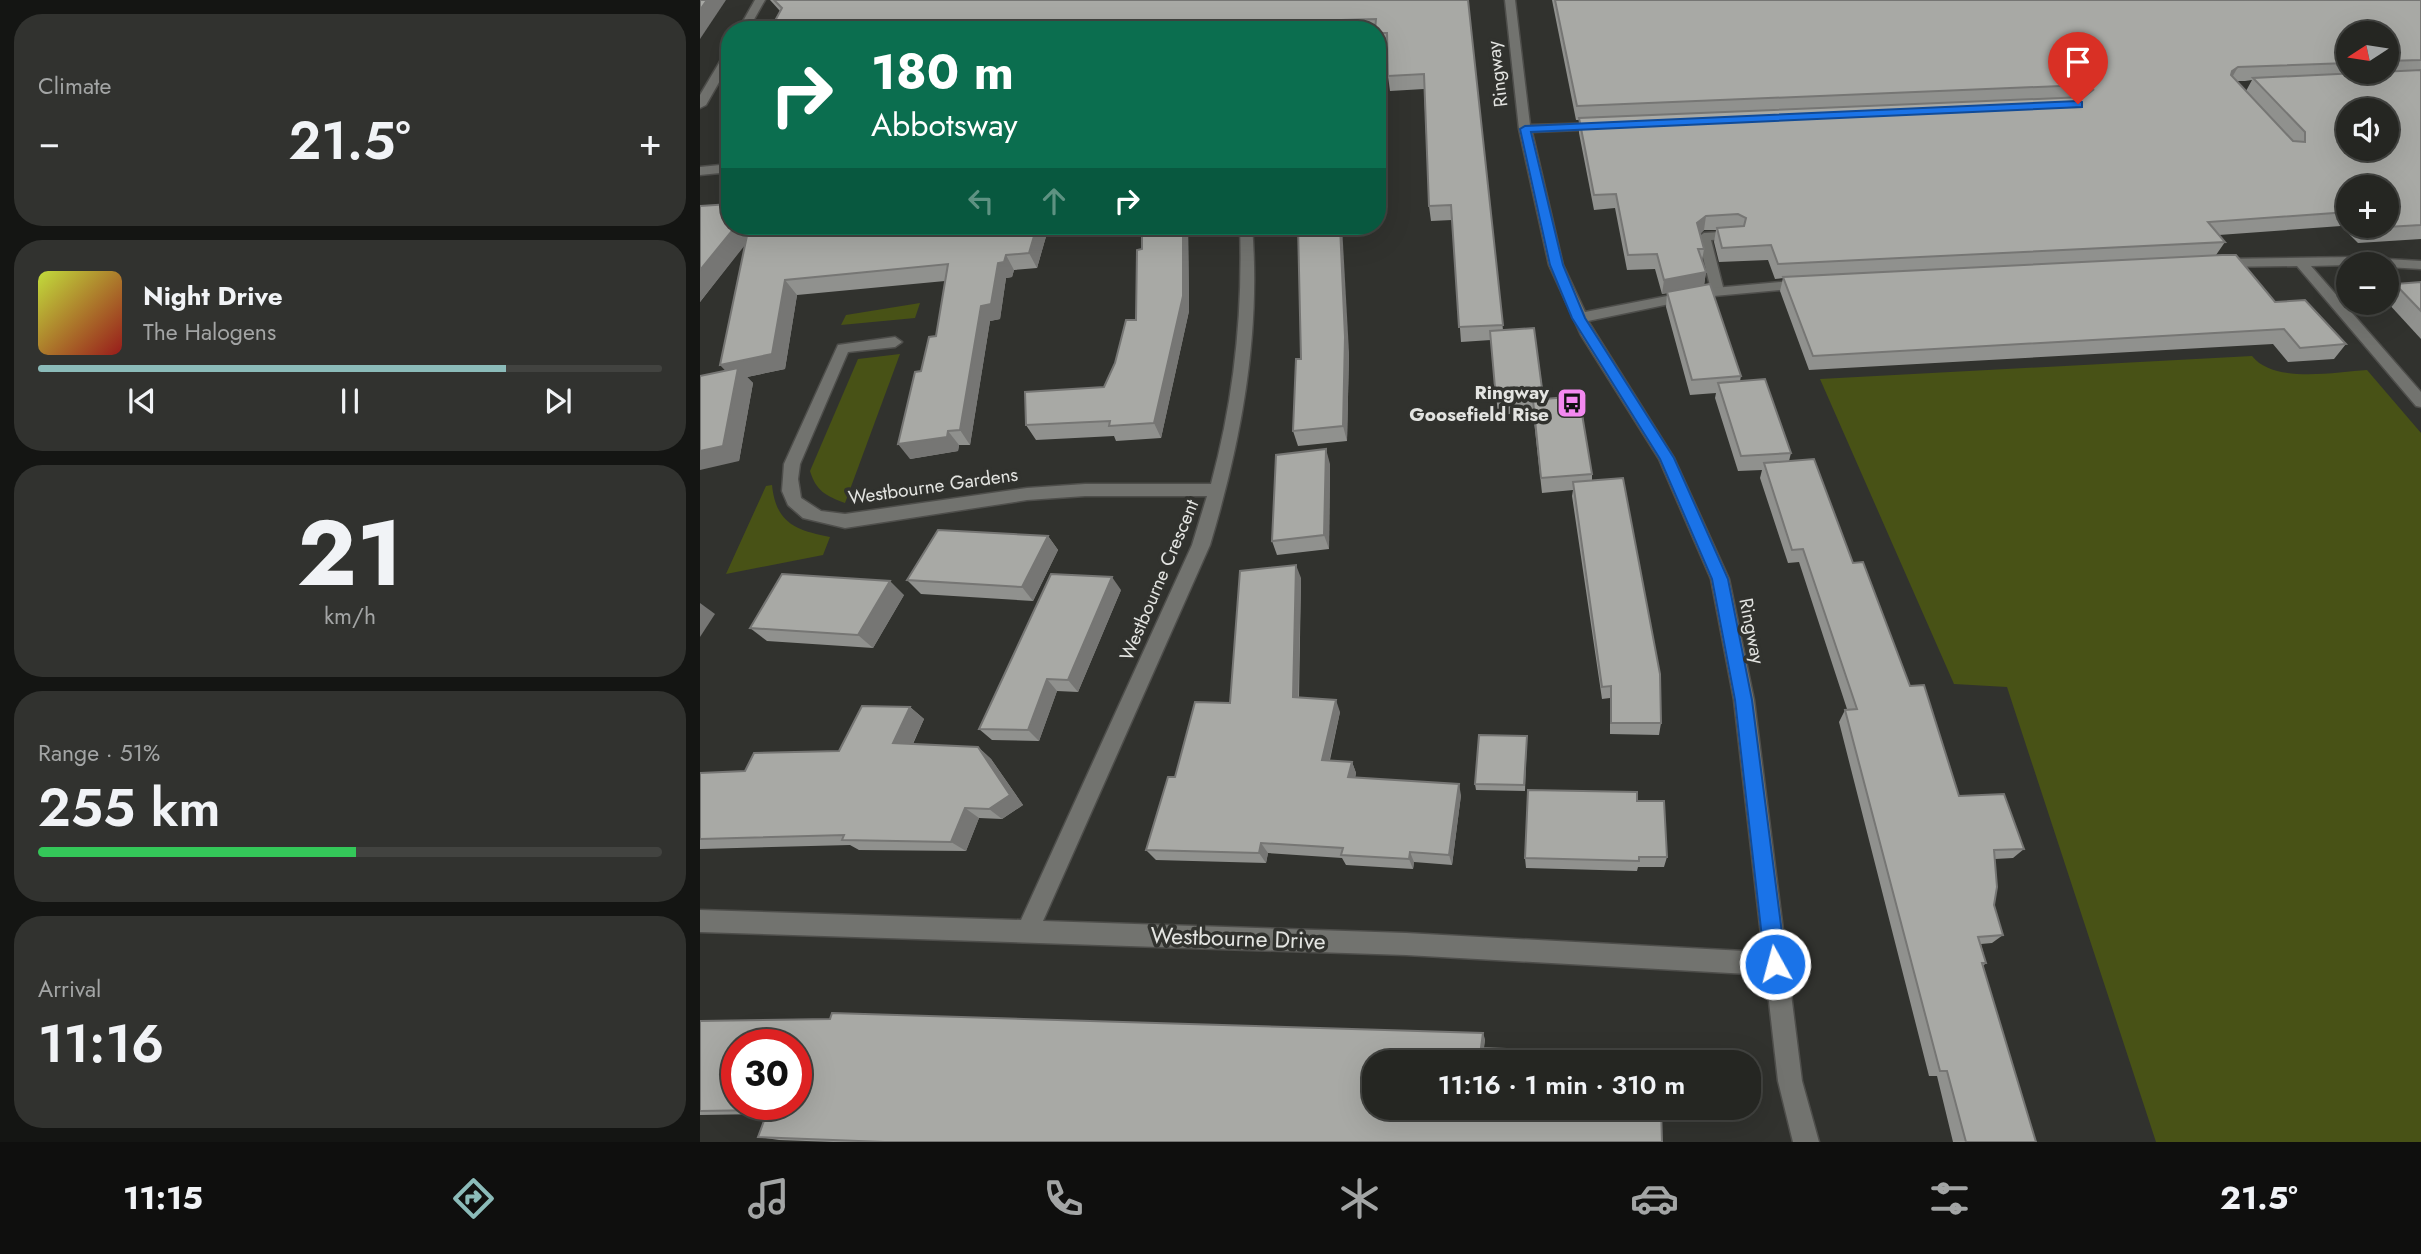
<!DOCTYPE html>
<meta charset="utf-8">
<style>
body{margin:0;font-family:Jost,sans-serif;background:#31322f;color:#f1f3f6;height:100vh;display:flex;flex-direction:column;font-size:26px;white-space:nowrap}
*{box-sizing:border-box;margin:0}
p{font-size:23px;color:#a3a5a5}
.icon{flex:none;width:38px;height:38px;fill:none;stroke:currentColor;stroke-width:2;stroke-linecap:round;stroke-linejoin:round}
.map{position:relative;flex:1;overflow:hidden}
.side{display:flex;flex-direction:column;gap:14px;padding:14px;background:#141513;width:700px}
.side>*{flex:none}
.top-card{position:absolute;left:21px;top:21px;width:665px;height:214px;border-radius:28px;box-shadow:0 7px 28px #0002,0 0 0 2px #424340;background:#0b6e4f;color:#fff;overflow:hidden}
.needle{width:46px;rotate:258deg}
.controls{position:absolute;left:1636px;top:21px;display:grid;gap:14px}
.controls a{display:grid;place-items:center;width:63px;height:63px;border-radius:50%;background:#252622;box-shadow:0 7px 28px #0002,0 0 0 2px #424340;font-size:35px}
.speed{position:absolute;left:21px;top:1029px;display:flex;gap:14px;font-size:35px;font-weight:700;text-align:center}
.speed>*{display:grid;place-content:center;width:91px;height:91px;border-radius:50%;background:#252622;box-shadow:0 7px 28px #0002,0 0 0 2px #424340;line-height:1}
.speed .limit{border:10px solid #d22;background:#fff;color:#111}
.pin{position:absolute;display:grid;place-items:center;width:60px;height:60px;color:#fff;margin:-72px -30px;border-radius:50% 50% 50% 0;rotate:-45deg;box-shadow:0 0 7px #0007}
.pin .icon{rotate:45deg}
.me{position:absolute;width:77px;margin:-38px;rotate:353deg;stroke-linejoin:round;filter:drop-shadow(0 0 5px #0008)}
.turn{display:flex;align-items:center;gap:24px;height:147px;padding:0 35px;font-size:32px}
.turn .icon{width:91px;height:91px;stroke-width:2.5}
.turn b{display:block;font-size:49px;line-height:60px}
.lanes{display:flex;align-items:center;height:66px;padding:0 35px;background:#0003;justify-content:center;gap:35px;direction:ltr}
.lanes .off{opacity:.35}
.big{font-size:52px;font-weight:600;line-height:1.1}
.side .widget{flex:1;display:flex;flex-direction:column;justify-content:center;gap:10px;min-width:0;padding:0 24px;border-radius:28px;background:#31322f}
.side .dial{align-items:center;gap:0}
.dial b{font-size:91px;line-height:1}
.song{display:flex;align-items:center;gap:21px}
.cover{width:84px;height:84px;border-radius:10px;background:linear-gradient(135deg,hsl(70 70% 55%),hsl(0 70% 35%))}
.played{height:7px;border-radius:4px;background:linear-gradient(90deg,#8bbbb9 75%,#424340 75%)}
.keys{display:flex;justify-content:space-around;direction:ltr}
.heat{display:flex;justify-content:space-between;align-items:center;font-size:38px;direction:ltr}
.charge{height:10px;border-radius:5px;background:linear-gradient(90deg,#34c759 51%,#424340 0)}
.trip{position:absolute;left:662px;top:1050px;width:399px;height:70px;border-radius:28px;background:#252622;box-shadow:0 7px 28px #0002,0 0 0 2px #424340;font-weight:600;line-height:70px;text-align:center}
.tabs{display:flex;height:112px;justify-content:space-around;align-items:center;background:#0f0f0e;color:#a3a5a5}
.tabs .icon{width:49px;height:49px}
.tabs .selected{color:#8bbbb9}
.tabs b{font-size:32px;color:#f1f3f6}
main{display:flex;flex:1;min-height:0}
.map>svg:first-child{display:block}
</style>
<main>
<section class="side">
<div class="widget"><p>Climate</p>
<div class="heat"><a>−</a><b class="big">21.5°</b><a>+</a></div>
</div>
<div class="widget">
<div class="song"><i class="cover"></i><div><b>Night Drive</b><p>The Halogens</p></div></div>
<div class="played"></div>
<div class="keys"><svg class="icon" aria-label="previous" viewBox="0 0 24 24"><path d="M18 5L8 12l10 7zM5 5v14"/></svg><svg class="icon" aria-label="pause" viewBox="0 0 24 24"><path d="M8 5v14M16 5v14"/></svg><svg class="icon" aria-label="next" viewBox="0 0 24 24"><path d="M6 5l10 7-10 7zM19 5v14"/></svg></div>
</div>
<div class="widget dial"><b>21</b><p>km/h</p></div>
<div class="widget"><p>Range · 51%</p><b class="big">255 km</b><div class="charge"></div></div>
<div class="widget"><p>Arrival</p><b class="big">11:16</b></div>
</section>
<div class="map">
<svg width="1721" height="1142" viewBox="0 0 1721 1142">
<rect width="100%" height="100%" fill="#31322e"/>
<!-- green -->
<g fill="#485216">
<polygon points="220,303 215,318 141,325 146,315"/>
<path d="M200 354 145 503C126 496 116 491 110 471L158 359Z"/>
<path d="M1552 356C1574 384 1635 372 1667 370L1721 433V1142H1456L1307 687 1254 684 1120 379Z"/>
<path d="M72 485C76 523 95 530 130 537L123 555 26 574 66 486Z"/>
</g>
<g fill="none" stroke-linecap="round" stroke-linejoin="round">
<!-- lane casing -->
<g stroke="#4e4e4b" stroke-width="3">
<polygon id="lane" points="1036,231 1042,235 1041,238 1011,240 1024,291 1017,295 1012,294 998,237 1004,233"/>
</g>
<!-- street casing -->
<g stroke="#4e4e4b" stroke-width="3">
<g id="street">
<polygon points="55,0 65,0 48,30 38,30"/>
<path d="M805 0H815L830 125 902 123 908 126 902 129 832 132 863 265 885 312 1003 289 1103 280 1110 284 1103 288 1003 297 888 321 974 458 1029 579 1054 700 1102 1081 1119 1142H1093L1078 1081 1066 975 706 955 0 932V910L321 920 492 545 507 496H385L327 500 145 528 103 518 88 505 82 491 84 464 138 345 195 337 202 342 195 347 148 352 100 464 98 479 101 498 121 511 145 514 327 488 385 484H511C534 399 543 314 540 226H552C561 335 541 442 510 545L343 921 706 933 1063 952 1034 700 1011 579 959 459 881 335 849 265 819 129Z"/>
<polygon points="30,50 30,63 6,105 0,108 0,95 25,53"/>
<polygon points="30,164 30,172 0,175 0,167"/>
<polygon points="1653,257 1721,261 1721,269 1687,267 1687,264 1611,266 1721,392 1721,407 1716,406 1597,266 1519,267 1512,263 1519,259"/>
</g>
</g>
<!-- lane -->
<use href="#lane" fill="#72736f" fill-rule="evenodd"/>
<!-- street -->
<use href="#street" fill="#72736f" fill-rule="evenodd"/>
</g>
<!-- wall -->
<g fill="#90918e" fill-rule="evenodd">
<polygon points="70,0 768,0 803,330 834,328 844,399 892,474 892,481 961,723 959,735 910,734 910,698 902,699 872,496 873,490 842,493 833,412 798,415 791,340 761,342 752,220 731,221 729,206 724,89 690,91 688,76 687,47 677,48 677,30 70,30 80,11"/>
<path d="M852 0H1721V239L1658 243 1641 226 1519 235 1525 242 1516 255 1575 302 1646 344 1634 359 1588 362 1573 344 1109 370 1080 291 1083 278 1075 279 1068 260 1019 262 1014 242 1016 230H1004L1000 234 1004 249 1002 261 1006 272 1004 285 1041 376 1040 381 1091 453 1089 461 1153 563 1210 686 1259 796 1324 849 1313 858 1295 859 1294 905 1303 935 1292 943 1281 944 1286 963 1283 966 1336 1142H1253L1237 1076H1229L1139 722 1145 710 1147 709 1099 562 1088 563 1060 478 1062 470 1038 471 1015 398 1016 393 990 395 966 307 967 293 962 294 955 269 927 270 915 208 894 210 879 133V120H876ZM1648 33H1687V72H1648ZM1552 80 1546 91 1537 81H1545ZM1648 187 1687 226H1648Z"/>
<polygon points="0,206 349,226 337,268 314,270 312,277 306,278 300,319 290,321 270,445 259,445 258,451 210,459 221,371 236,336 245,281 97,295 85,369 47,377 53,383 39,461 25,371 45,244 0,302"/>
<polygon points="442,226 488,226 489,311 461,438 416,441 414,436 336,440 326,425 404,387 436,320 442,249"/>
<polygon points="1721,282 1721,339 1687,302 1687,293 1695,284"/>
<polygon points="649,352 647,441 598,446 593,431 601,359"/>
<polygon points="630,464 629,549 577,555 572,541"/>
<polygon points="348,536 358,550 333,601 221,594 207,580"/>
<polygon points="601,578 599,698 640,712 630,760 652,762 656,773 655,778 761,795 752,865 714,862 713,869 646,865 642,858 568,853 566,863 456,860 446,850 475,777 530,703"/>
<polygon points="421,590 378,692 357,691 339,741 292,740 279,729"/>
<polygon points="204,595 173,648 67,641 50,628"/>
<polygon points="210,707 224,719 213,744 278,747 291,759 323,805 302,819 279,818 266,851 159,850 150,845 0,849 0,773 45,771 139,751"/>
<polygon points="827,736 825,791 776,790 775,784"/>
<polygon points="937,801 967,857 964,867 938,867 937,871 826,868 825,858"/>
<polygon points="0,1021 785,1039 784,1048 962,1142 133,1142 79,1140 58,1137 67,1114 0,1115"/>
</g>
<!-- shaded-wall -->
<g fill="#767674">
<polygon points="7,0 26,0 0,39 0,10"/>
<polygon points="1538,67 1530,81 1532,71"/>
<polygon points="1006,216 1004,230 995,238 997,223"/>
<polygon points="36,226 60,226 0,302 0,270"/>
<polygon points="337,226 349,226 337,268 329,253"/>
<polygon points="483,226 488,226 489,311 461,438 454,423"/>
<polygon points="640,226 642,226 649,352 647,441 643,426"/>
<polygon points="306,255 314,270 312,277 306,278 300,319 290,321 270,445 260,430 281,306 298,263"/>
<polygon points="1006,272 1004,286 962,294 964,280"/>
<polygon points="85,280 97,295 85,369 47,377 53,383 39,461 0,470 0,451 34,380 20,365"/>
<polygon points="248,431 259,445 258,451 210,459 198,444"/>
<polygon points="626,449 630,464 629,549 624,535"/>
<polygon points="348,536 358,550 333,601 322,587"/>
<polygon points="596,565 601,578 598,709 593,697"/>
<polygon points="412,577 421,590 378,692 368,680"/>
<polygon points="190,581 204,595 173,648 158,635"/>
<polygon points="0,603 15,614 0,637"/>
<polygon points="347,679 357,691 339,741 328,730"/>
<polygon points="636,700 640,712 627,771 622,760"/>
<polygon points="210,707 224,719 208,754 193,743"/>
<polygon points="278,747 291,759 323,805 302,819 289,809"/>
<polygon points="652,762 656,773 653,788 648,777"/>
<polygon points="759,784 761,795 752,865 749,855"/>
<polygon points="265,808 279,818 266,851 251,842"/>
<polygon points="561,843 568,853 566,863 559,853"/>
<polygon points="710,852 714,862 713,869 709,859"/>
<polygon points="783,1033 785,1039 783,1053 781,1048"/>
</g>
<!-- building -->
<g fill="#a8a9a5" stroke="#767674" stroke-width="2" fill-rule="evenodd">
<polygon points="0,0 7,0 0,10"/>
<polygon points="74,0 768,0 803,325 759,327 751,205 729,206 724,74 688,76 687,33 677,33 677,30 675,30 676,19 569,22 568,30 70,30 82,8"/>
<path d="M855 0H1721V60L1687 61V33H1648V63L1538 67 1532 71 1531 75 1593 141 1605 142V132L1553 78 1721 70V225L1669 228 1666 226H1687V187H1648V212L1508 222 1525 242 1078 264 1071 245 1022 248 1017 228 1044 226 1046 218 1038 214 1006 216 997 223 1004 249H998L1006 272 964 280 957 254 928 255 916 194 894 195 879 118 1384 97 1393 90 1384 85 877 106ZM1648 110H1687V149H1648Z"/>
<polygon points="30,204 30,226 36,226 0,270 0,206"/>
<polygon points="49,226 337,226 329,253 306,255 304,262 298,263 291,304 281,306 260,430 248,431 247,437 198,444 215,372 221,371 229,337 236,336 248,264 85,280 72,354 20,365"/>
<polygon points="442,226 483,226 483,296 454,423 409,426 410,421 326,425 325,392 404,387 415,363 426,320 436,320 437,250 442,249"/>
<polygon points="598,226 640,226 645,337 643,426 593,431 596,359 601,359"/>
<polygon points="1522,255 1536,255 1575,302 1605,300 1646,344 1600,348 1584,329 1113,356 1083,277"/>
<polygon points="1721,282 1721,311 1695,284"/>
<polygon points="1010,284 1041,376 992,380 967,292"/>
<polygon points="834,328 843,396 796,399 790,331"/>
<polygon points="38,368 23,446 0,451 0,376"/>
<polygon points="1065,379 1091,453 1041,456 1018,383"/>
<polygon points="879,396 892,474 841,478 833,400"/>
<polygon points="626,449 624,535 572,541 576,455"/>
<polygon points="1114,459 1153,563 1163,562 1210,686 1224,685 1259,796 1304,794 1324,849 1294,850 1297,887 1294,905 1303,935 1278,937 1286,963 1282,963 1336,1142 1266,1142 1247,1071 1240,1071 1145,710 1157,709 1103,549 1092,550 1064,463"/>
<polygon points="923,478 960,674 961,723 911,723 911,686 902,687 873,482"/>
<polygon points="238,530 348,536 322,587 207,580"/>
<polygon points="596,565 593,697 636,700 622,760 652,762 648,777 759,784 749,855 710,852 709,859 641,855 643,848 561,843 559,853 446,850 468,777 475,777 495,702 530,703 540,571"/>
<polygon points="82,574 190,581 158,635 50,628"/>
<polygon points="351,574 412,577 368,680 347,679 328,730 279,729"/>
<polygon points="162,706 210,707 193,743 278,747 310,795 289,809 265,808 251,842 142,840 144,835 0,839 0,773 45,771 54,753 139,751"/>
<polygon points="779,735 827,736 824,785 775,784"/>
<polygon points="828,790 937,792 937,801 964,801 967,857 939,857 939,861 825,858"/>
<path d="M132 1013 783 1033 781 1048 960 1055V1062H674V1108H961L962 1142H184L58 1137 68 1110 0 1111V1021L130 1019ZM37 1045H96V1104H37Z"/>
</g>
<!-- route -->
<polygon fill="#1a73e8" stroke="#114b97" stroke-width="2" points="1378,101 1382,102 1382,107 831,132 863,265 885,318 974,458 1028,579 1052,700 1086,964 1083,971 1075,974 1068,971 1065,964 1035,700 1012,579 960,459 872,318 850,265 820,129 825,126"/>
<!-- icons -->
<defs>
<g id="bus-square" transform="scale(1.575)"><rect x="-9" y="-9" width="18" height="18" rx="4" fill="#f489f0" stroke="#31322e"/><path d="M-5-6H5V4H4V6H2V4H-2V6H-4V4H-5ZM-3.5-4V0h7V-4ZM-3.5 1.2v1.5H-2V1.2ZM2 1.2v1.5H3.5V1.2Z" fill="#111"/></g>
</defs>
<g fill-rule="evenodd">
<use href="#bus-square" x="872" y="403"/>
</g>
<g text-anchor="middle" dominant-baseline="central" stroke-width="7" stroke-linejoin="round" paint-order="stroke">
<!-- street labels -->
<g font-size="19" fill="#e3e4e1" stroke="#31322e">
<text transform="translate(797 74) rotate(-97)">Ringway</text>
<text transform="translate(233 486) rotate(-8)">Westbourne Gardens</text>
<text transform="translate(459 580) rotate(-67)">Westbourne Crescent</text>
<text transform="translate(1052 631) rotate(79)">Ringway</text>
</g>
<!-- poi labels -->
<g font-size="19" font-weight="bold" fill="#e3e4e1" stroke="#31322e" text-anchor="end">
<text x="849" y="392">Ringway<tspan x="849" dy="22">Goosefield Rise</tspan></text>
</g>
<!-- near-street labels -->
<g font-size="23" fill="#e3e4e1" stroke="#31322e">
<text transform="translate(538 938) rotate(2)">Westbourne Drive</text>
</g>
</g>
</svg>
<div class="controls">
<a><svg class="needle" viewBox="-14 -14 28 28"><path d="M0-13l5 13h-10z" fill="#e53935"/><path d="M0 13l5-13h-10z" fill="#a3a5a5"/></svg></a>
<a><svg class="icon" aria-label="sound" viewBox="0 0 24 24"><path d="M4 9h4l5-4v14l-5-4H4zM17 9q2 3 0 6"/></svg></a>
<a>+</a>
<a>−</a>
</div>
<div class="speed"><div class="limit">30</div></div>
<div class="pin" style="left:1378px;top:104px;background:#d93025"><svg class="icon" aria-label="arrive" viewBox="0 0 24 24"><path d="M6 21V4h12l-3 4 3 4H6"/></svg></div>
<svg class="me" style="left:1075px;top:964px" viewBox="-20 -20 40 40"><circle r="17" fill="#1a73e8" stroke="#fff" stroke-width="3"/><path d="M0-11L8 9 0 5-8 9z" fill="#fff"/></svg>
<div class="trip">11:16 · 1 min · 310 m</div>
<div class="top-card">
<div class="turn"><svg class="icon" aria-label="right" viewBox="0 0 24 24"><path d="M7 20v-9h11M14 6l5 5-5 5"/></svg><div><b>180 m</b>Abbotsway</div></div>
<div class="lanes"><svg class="icon off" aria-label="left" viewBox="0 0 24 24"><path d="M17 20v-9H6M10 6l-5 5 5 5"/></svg><svg class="icon off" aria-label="ahead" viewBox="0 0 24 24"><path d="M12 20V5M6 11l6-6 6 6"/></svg><svg class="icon" aria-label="right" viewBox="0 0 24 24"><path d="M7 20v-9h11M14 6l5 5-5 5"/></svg></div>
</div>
</div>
</main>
<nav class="tabs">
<b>11:15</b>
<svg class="icon selected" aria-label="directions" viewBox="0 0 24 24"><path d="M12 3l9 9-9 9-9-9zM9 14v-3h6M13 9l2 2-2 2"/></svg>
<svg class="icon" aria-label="music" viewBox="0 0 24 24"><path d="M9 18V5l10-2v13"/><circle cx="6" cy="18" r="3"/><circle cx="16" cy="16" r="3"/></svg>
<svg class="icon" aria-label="phone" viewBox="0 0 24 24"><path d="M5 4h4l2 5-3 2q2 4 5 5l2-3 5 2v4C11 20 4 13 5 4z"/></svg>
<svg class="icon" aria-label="climate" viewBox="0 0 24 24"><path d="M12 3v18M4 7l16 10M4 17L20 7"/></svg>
<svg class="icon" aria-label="car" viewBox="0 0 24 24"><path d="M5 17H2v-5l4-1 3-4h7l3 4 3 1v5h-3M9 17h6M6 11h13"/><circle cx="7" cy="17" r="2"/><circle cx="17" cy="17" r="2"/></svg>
<svg class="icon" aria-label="filters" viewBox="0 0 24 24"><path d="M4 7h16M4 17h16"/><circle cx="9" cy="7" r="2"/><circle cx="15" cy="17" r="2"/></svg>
<b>21.5°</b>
</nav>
